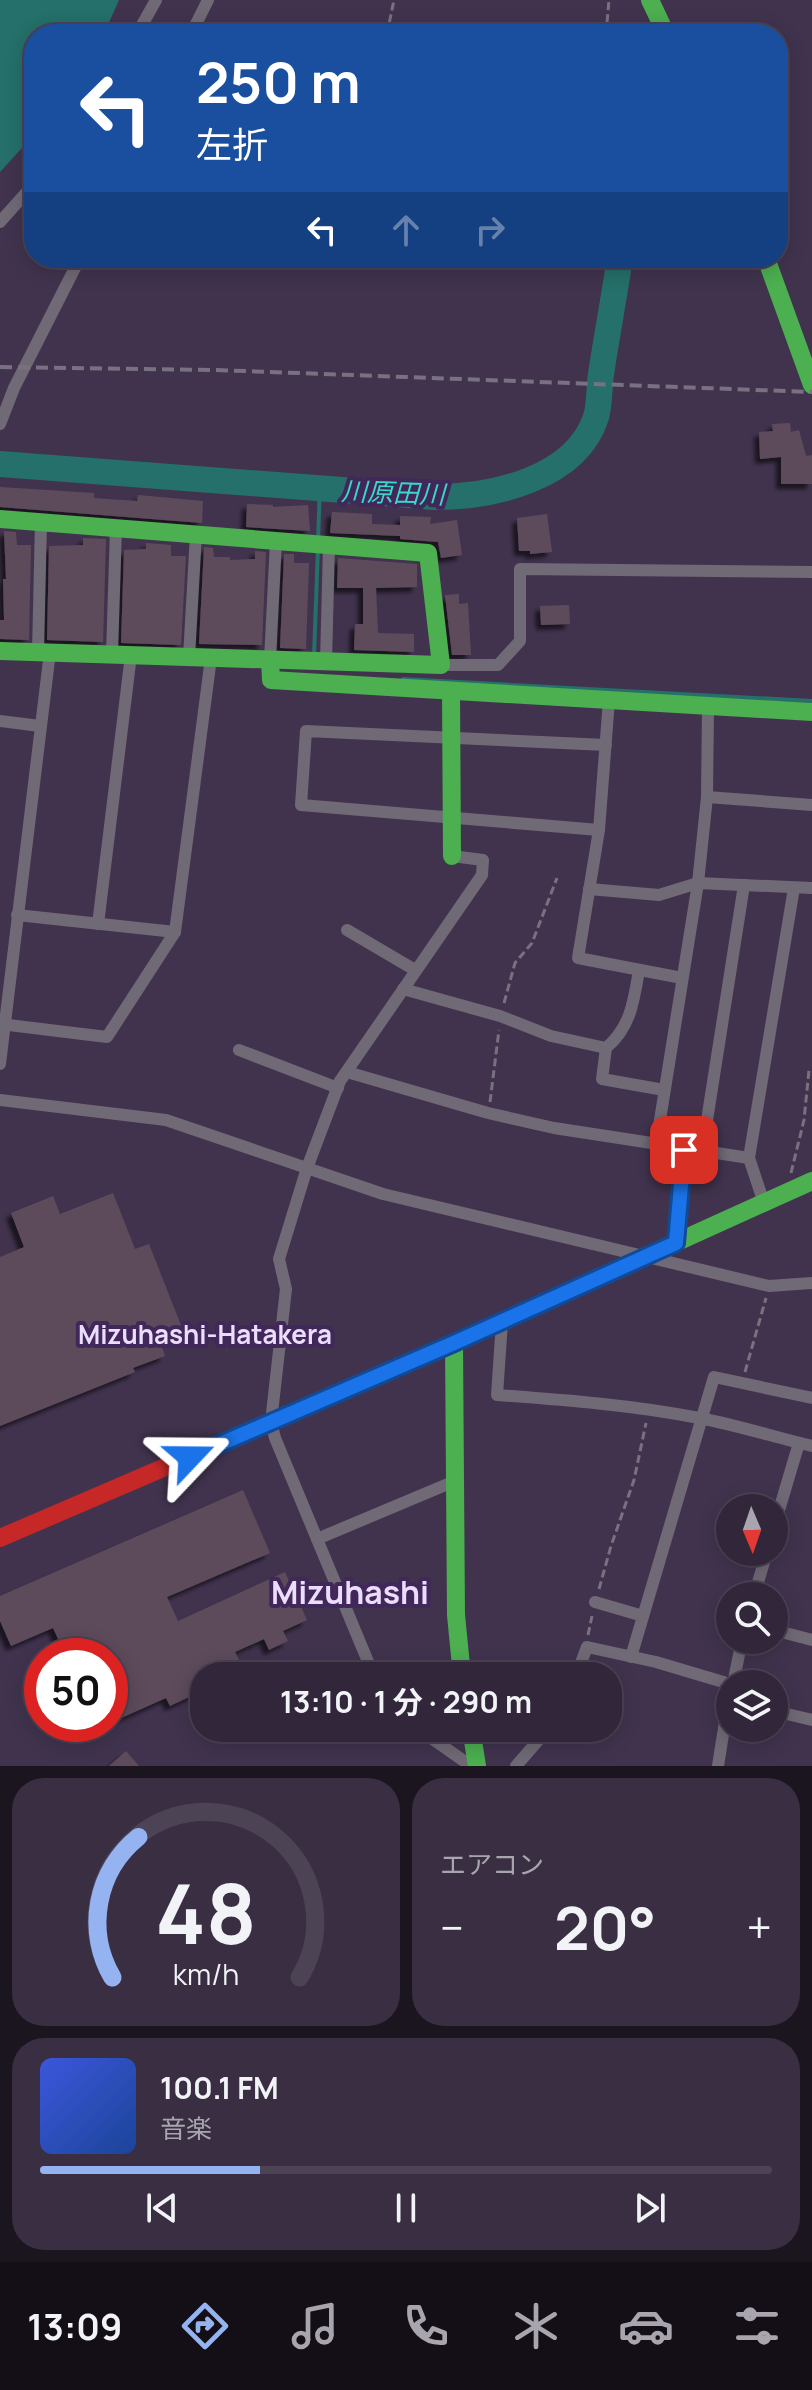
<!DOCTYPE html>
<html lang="ja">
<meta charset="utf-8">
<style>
body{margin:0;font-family:Manrope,"Noto Sans JP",sans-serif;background:#392e42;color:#f1f3f6;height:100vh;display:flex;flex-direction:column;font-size:30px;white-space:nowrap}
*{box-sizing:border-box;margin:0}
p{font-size:26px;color:#a8a5af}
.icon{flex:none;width:44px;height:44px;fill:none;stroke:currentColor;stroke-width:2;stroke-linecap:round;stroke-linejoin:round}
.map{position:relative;height:1766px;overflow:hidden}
.sheet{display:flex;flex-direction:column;gap:12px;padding:12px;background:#1b1520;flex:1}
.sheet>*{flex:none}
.guide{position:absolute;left:24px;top:24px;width:764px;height:244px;border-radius:32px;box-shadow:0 4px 20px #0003,0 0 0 2px #4c4354;background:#1a4fa0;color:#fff;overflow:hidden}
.needle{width:52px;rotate:178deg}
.fabs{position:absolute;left:716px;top:1494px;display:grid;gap:16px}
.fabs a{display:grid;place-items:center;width:72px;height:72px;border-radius:50%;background:#31263a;box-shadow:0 4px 20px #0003,0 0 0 2px #4c4354;font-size:40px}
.speed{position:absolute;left:24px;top:1638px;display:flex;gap:16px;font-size:40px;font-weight:700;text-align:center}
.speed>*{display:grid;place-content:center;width:104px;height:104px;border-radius:50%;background:#31263a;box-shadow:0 4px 20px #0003,0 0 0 2px #4c4354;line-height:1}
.speed .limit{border:12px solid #d22;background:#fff;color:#111}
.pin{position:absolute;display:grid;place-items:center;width:68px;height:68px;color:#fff;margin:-34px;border-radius:16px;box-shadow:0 4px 12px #0006}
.me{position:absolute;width:88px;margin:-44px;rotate:67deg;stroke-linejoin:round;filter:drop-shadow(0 0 6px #0008)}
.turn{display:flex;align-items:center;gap:28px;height:168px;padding:0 40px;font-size:36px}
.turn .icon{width:104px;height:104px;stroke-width:2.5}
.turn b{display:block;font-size:56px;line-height:68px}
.lanes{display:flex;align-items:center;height:76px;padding:0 40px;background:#0003;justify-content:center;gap:40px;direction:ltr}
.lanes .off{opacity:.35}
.big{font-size:60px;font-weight:700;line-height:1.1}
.sheet .tile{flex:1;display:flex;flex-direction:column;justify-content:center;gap:12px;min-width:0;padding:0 28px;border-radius:32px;background:#392e42}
.sheet .dial{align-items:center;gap:0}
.dial svg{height:208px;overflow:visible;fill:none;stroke:#4c4354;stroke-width:7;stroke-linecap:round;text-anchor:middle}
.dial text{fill:#f1f3f6;stroke:none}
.song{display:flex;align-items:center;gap:24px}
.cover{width:96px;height:96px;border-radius:12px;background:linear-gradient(135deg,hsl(230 70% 55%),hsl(220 70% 35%))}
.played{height:8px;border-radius:4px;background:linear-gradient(90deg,#95b2f1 30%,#4c4354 30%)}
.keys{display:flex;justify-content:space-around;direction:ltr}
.heat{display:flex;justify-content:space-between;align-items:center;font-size:44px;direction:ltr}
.sheet .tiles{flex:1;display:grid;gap:12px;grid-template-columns:1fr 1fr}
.tile:last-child{grid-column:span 2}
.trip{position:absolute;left:190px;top:1662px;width:432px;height:80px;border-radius:32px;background:#31263a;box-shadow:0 4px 20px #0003,0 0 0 2px #4c4354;font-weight:700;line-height:80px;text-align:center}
.dock{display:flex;height:128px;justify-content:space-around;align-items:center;background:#140f17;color:#a8a5af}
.dock .icon{width:56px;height:56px}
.dock .active{color:#95b2f1}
.dock b{font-size:36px;color:#f1f3f6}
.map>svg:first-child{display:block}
</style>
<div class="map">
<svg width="812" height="1766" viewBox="0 0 812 1766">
<defs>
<filter id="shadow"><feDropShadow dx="-5" dy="5" stdDeviation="2" flood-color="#0009"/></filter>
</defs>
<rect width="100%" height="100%" fill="#41334e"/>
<!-- water -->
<polygon fill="#25706a" points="0,0 119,0 104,34 34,34 34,135 0,172"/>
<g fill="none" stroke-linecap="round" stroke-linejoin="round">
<!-- stream -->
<g stroke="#25706a" stroke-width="4">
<polyline points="318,539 320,488"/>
<polyline points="314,655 318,548"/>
<polyline points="403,679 812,701"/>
</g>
<!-- river -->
<path stroke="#25706a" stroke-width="26" d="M0 464 435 497C492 497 576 479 596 417 600 404 599 387 601 374 607 335 614 297 620 258"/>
</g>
<!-- building -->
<g fill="#5d4c5b" filter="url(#shadow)">
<polygon points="790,423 791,432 799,430 806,456 812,455 812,484 781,484 781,457 760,459 759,432 773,431 772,424"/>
<polygon points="0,487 94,493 94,498 137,501 138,495 203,501 202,523 0,507"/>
<polygon points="247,504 273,505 273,507 308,505 310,531 246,527"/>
<polygon points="332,512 372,514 372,524 400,525 400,516 431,517 430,524 457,520 462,555 441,558 438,542 400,539 400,536 330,533"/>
<polygon points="547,514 552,552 530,554 530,551 519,551 517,518"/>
<polygon points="4,531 16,532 17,545 31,545 29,640 0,639 0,620 4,620 3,579 6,579"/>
<polygon points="83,538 106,539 103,642 47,640 49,546 83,545"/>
<polygon points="146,543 171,545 171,556 186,556 181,645 121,643 124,550 146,549"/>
<polygon points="204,547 213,548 214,557 230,557 230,560 255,559 255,551 266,552 262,645 199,644"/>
<polygon points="284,554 294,554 294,563 309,563 306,649 280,648"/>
<polygon points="338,558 417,564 417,587 376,588 378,633 414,634 414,652 354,650 355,624 363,624 363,588 337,588"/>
<polygon points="459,594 459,604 468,603 471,655 452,655 445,595"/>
<polygon points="569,605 570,624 541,625 540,606"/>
<polygon points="113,1193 135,1249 149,1244 184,1333 160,1342 165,1356 133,1368 135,1372 0,1426 0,1257 24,1247 11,1213 53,1196 60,1214"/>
<polygon points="243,1490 270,1553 167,1597 178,1621 285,1572 307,1620 283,1631 288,1641 269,1650 264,1639 235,1652 239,1660 204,1676 204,1690 170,1706 166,1698 110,1723 110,1656 66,1656 53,1628 11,1646 0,1621 0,1596"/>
<polygon points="126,1751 139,1766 109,1766"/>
</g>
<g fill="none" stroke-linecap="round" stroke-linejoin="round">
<!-- path -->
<g stroke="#78717f" stroke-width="3" stroke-dasharray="8 4" stroke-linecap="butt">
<polyline points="387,34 394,0"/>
<polyline points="606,34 609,0"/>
<polyline points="527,258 579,266 584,264 587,258"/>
<polyline points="504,1003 515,963 532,943 557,878"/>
<polyline points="490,1102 499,1030"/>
<polyline points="791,1173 804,1120 809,1070"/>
<polyline points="745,1372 766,1298"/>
<polyline points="599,1589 611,1546 634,1480 646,1423"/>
<polyline points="588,1635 592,1616"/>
</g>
<!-- street -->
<g stroke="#706a76" stroke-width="12">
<polyline points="137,34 156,0"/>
<polyline points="191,34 208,0"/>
<polyline points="0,222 34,184"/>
<polyline points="0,424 14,388 80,258"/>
<polyline points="38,652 41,522"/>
<polyline points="112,654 116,528"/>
<polyline points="189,657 196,534"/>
<polyline points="270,660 276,541"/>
<polyline points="326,662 329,545"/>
<polyline points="441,665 498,665 520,641 520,569 812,572"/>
<polyline points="0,721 40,726"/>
<polyline points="606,745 306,731 301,805 599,830 609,700"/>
<polyline points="707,797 812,805"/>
<polyline points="599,830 578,958 682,978"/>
<polyline points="589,889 659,895 698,883 812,888"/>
<polyline points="17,915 175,932"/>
<polyline points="98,924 131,655"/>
<polyline points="347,930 415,970"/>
<polyline points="403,989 500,1016 551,1036 606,1048 602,1079 664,1090"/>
<polyline points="0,1024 107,1037 175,932 211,658"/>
<path d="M606 1048C631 1027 634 1000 639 970"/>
<polyline points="239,1050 338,1088"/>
<polyline points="0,1064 50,652"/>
<polyline points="347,1072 488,1113 554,1128 749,1158"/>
<polyline points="0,1100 166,1120 383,1194 769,1286 812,1283"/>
<polyline points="656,1145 698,883 707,797 708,706"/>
<polyline points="702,1152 744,885"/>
<polyline points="764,1203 749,1158 794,888"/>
<polyline points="676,1243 684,1150"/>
<path d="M502 1322 497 1395C565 1400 632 1405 699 1418 737 1425 774 1437 812 1446"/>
<polyline points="774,1527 799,1443"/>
<polyline points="317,1539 455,1481"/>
<polyline points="754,1596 767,1552"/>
<polyline points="595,1602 643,1616"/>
<polyline points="774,1630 812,1640"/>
<polyline points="631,1657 714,1377 812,1398"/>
<polyline points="374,1676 275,1438 271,1422 286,1289 279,1259 307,1168 340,1081 482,875 483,860 452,856"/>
<polyline points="576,1676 587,1647 656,1662 730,1684"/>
<polyline points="733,1684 742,1640"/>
<polyline points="774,1711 812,1720"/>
<polyline points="417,1728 471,1766"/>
<polyline points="516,1766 549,1728"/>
<polyline points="718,1766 728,1703"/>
</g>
<!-- fast -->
<g stroke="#4caf50" stroke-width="18">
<polyline points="650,0 666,34"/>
<polyline points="766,258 812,385"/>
<polyline points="0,519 428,553 441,665 0,651"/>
<polyline points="270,660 271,680 812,712"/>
<polyline points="451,691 452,856"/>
<polyline points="454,1343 456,1615 462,1676"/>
<polyline points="249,1431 454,1343 812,1181"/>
<polyline points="471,1728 477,1766"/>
</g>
<!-- jam -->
<polyline stroke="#c62828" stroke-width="18" points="0,1538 249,1431"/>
<!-- rail -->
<polyline stroke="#787181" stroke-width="4" stroke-dasharray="12 6" stroke-linecap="butt" points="0,367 216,370 812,392"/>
</g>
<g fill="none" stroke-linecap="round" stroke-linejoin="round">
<!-- route casing -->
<g stroke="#114b97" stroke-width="20">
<polyline id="route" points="190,1457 454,1343 676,1243 684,1150"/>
</g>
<!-- route -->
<use href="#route" stroke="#1a73e8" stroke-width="14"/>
</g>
<g text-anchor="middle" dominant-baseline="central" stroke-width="8" stroke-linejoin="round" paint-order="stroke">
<!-- water labels -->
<g font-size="26" font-style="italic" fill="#39d8c9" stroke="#41275a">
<text transform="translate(393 492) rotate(2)">川原田川</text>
</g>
<!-- neighbourhood labels -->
<g font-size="26" font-weight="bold" fill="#ebddfc" stroke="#41275a">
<text x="205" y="1334">Mizuhashi-Hatakera</text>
</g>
<!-- district labels -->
<g font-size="32" font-weight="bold" fill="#ebddfc" stroke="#41275a">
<text x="350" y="1592">Mizuhashi</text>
</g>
</g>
</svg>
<div class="fabs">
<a><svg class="needle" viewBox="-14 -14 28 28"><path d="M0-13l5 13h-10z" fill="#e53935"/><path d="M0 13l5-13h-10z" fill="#a8a5af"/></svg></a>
<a><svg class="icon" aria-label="search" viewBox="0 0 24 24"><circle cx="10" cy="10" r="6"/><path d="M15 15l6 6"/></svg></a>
<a><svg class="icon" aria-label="layers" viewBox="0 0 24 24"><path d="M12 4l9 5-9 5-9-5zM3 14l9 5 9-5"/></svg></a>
</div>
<div class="speed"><div class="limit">50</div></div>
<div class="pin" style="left:684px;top:1150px;background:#d93025"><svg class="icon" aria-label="arrive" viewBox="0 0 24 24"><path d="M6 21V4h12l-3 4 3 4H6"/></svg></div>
<svg class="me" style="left:190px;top:1457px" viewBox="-20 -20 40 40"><path d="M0-17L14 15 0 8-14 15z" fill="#1a73e8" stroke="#fff" stroke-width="4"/></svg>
<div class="trip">13:10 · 1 分 · 290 m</div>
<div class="guide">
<div class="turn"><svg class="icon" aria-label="left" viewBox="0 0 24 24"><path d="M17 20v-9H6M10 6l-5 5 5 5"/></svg><div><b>250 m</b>左折</div></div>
<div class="lanes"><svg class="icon" aria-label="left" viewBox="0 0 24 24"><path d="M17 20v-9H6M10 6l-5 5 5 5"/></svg><svg class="icon off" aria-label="ahead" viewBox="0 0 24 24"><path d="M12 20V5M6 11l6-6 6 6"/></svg><svg class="icon off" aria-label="right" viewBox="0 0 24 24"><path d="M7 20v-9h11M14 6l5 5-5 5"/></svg></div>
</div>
</div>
<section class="sheet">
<div class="tiles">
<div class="tile dial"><svg viewBox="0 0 100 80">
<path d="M14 69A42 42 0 1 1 86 69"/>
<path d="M14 69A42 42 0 0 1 24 15" stroke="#95b2f1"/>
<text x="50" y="56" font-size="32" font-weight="700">48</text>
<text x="50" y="72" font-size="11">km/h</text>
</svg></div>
<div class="tile"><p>エアコン</p>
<div class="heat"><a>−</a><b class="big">20°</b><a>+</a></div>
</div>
<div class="tile">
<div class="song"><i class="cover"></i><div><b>100.1 FM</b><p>音楽</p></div></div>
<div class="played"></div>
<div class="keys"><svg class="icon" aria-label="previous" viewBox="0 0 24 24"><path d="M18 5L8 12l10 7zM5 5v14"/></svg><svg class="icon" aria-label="pause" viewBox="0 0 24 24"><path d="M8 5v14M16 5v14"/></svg><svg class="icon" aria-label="next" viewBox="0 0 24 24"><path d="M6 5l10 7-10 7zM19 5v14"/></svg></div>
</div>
</div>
</section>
<nav class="dock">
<b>13:09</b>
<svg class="icon active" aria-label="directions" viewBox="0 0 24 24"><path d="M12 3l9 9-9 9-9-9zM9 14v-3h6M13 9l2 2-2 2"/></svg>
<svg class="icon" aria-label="music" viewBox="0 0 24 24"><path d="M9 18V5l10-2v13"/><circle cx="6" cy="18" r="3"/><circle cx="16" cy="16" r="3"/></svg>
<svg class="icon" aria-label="phone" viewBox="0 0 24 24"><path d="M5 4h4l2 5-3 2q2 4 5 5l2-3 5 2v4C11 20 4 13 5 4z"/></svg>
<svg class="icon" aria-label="climate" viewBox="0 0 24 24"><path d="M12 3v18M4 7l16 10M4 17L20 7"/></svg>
<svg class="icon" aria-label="car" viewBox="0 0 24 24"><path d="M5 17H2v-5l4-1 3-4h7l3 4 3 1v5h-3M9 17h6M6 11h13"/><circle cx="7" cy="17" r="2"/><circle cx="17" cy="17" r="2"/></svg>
<svg class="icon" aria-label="filters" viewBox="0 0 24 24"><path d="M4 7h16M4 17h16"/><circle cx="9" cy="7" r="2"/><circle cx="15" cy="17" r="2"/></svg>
</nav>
